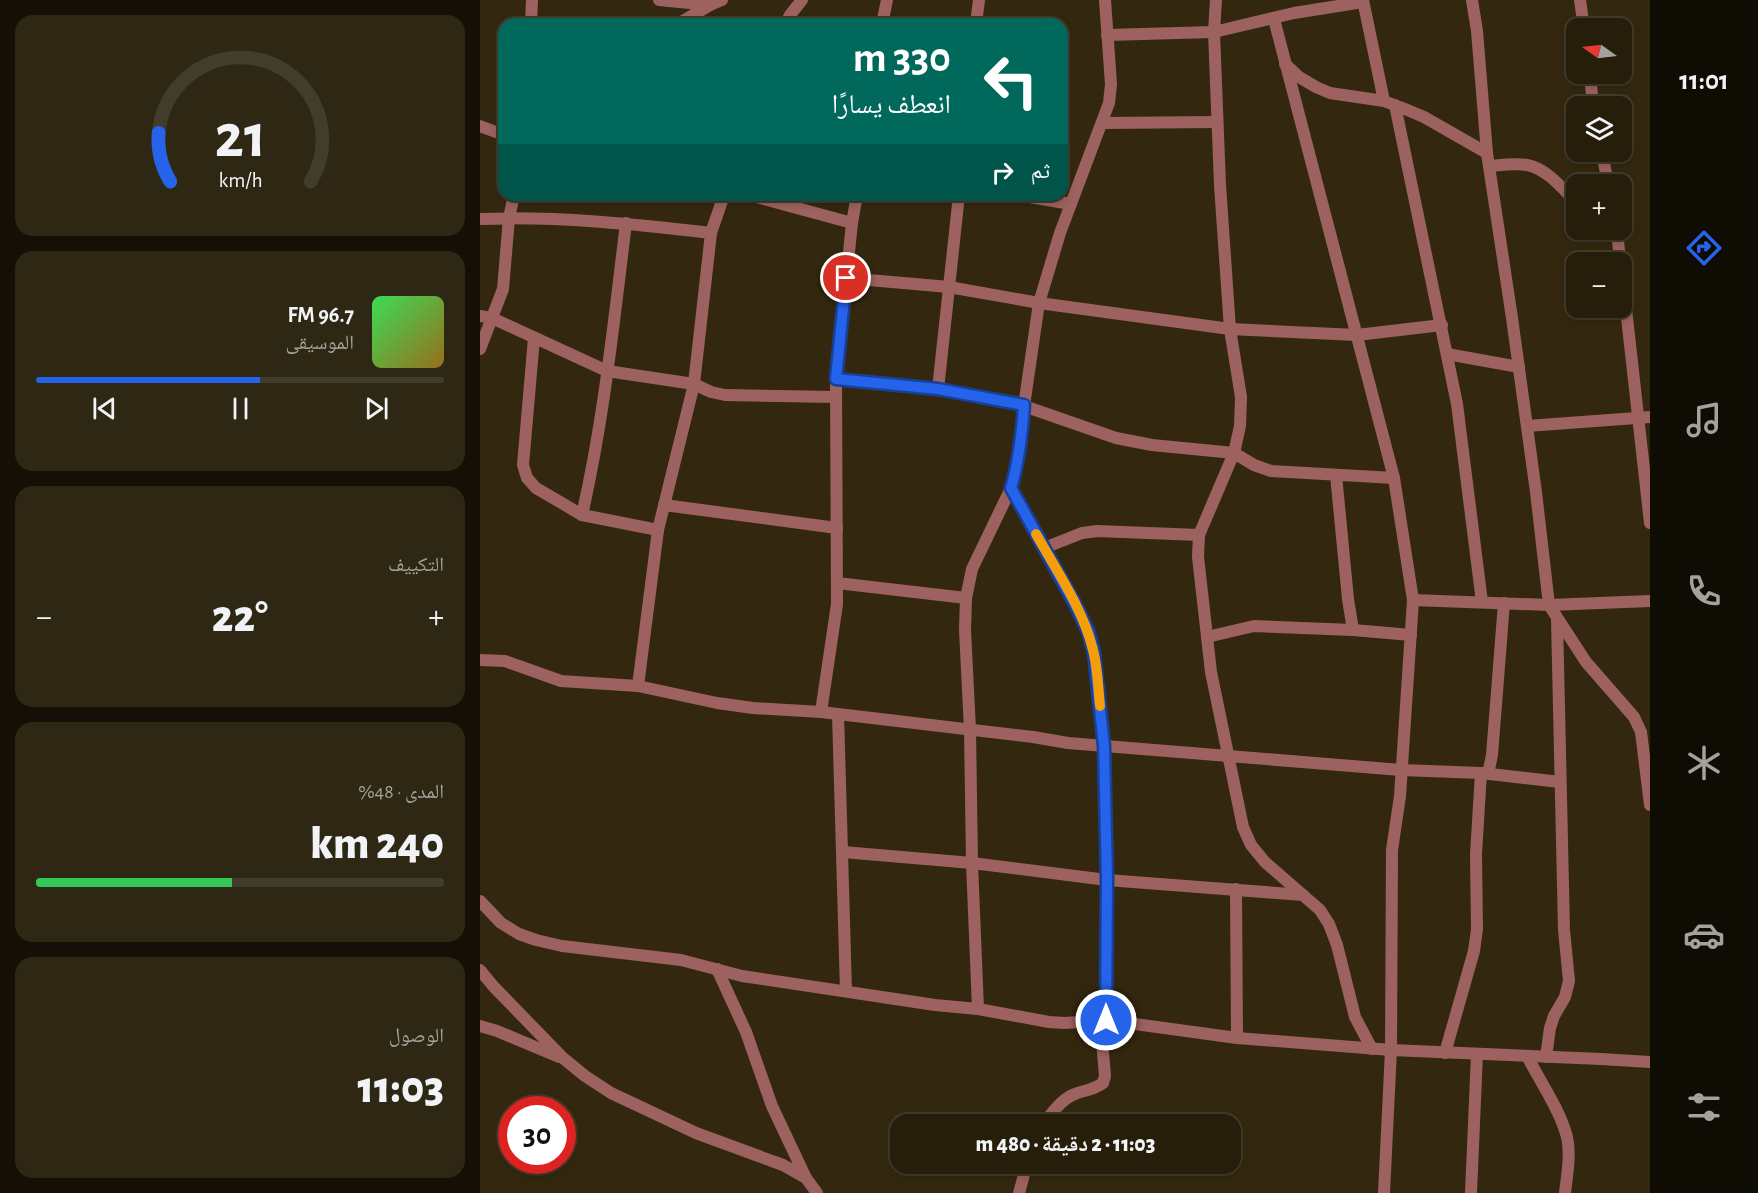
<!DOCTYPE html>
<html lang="ar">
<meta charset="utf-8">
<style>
body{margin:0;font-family:"Alegreya Sans","Noto Naskh Arabic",sans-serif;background:#2e2714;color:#f1f3f6;direction:rtl;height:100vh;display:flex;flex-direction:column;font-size:22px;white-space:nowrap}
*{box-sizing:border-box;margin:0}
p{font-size:20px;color:#a4a29d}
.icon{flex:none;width:33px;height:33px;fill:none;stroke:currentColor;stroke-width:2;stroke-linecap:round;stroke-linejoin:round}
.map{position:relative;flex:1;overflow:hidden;direction:ltr}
.panel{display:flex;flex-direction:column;gap:15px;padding:15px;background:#151006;width:480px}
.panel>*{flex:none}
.hud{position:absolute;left:18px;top:18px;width:570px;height:183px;border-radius:18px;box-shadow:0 3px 9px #0003,0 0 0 2px #423c2c;direction:rtl;background:#00695c;color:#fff;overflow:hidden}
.needle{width:39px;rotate:284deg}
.tools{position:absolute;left:1086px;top:18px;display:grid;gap:12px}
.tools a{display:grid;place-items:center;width:66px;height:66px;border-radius:12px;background:#261e0b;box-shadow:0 3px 9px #0003,0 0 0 2px #423c2c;font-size:30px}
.speed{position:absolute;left:18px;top:1096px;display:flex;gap:12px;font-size:30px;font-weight:700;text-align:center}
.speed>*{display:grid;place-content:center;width:78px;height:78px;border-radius:50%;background:#261e0b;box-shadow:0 3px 9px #0003,0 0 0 2px #423c2c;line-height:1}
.speed .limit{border:9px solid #d22;background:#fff;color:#111}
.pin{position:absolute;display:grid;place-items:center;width:51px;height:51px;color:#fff;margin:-26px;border:3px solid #fff;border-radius:50%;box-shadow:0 2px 6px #0007}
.me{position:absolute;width:66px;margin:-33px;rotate:0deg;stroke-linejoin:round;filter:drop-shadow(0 0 4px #0008)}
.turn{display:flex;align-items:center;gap:21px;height:126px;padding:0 18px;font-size:27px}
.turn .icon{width:78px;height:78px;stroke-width:2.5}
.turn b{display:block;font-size:42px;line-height:51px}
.then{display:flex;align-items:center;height:57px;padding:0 18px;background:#0003;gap:12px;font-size:22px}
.big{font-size:45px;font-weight:800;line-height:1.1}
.panel .card{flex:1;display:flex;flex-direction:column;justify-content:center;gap:9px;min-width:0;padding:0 21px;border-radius:18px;background:#2e2714}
.panel .dial{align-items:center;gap:0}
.dial svg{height:156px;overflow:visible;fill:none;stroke:#423c2c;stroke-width:7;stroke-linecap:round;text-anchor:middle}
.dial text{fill:#f1f3f6;stroke:none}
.song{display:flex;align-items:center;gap:18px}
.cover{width:72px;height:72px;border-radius:9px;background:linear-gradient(135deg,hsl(130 70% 55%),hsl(40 70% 35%))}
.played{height:6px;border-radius:3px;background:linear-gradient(90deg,#2563eb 55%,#423c2c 55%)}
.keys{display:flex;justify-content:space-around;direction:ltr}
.heat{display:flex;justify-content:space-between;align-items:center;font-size:33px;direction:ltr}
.charge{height:9px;border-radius:4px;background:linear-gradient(90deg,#34c759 48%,#423c2c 0)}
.trip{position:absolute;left:410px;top:1114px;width:351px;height:60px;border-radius:18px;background:#261e0b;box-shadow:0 3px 9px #0003,0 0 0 2px #423c2c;font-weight:800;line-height:60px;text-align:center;direction:rtl}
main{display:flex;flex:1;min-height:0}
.tabs{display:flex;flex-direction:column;width:108px;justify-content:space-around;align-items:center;background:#0f0c04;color:#a4a29d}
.tabs .icon{width:42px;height:42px}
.tabs .selected{color:#2563eb}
.tabs b{font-size:27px;color:#f1f3f6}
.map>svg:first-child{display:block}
</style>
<main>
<nav class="tabs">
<b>11:01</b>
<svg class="icon selected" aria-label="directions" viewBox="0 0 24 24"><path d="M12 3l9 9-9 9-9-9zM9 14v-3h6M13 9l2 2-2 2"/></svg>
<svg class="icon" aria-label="music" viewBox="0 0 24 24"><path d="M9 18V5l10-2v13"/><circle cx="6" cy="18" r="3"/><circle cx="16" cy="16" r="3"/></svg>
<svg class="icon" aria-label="phone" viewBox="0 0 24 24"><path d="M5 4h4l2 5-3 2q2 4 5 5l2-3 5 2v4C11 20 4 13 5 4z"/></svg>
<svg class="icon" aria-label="climate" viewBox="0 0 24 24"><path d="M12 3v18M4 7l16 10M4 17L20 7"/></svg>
<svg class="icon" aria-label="car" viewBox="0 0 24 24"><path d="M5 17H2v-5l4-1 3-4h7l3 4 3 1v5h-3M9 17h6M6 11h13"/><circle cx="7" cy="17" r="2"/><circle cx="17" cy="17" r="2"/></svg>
<svg class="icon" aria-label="filters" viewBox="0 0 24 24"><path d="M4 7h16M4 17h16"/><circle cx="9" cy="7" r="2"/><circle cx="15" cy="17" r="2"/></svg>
</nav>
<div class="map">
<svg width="1170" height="1193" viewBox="0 0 1170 1193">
<rect width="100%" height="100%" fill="#33280f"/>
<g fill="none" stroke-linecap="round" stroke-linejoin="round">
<!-- minor -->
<g stroke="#9d625f" stroke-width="12">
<polyline points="179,0 230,5"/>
<polyline points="736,0 734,32 740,185 750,329 761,397 760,426 754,453 719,535 718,557 731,672 763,827 771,845 785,862 840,910 849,924 857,945 875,1017 892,1049"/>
<polyline points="883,0 904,101"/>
<polyline points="992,0 997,31 1007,153 1032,318 1056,492 1069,605 1106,662 1154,717 1161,732 1170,805"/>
<polyline points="1100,0 1104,28"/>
<polyline points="794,19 914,478 933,600 920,796 912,850 911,1050 904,1193"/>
<polyline points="51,24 52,0"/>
<polyline points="198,24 230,5 242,0"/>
<polyline points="306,24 310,15 322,0"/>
<polyline points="402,24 407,0"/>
<polyline points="496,24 499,0"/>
<polyline points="627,35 734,32 814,13 883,2"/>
<polyline points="805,64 819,77 836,87 850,93 904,101 925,109 944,117 1007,153"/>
<polyline points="1110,74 1113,106"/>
<polyline points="915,105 977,404 1002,602"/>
<polyline points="622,123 737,122"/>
<polyline points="0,126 24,135"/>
<polyline points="1122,152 1128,184"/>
<path d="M1009 166C1021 165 1035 163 1047 165 1066 168 1083 189 1096 202"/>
<polyline points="269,195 372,223"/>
<polyline points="538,195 591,204"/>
<path d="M0 219C77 216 155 224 231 233"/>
<polyline points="1137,230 1140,262"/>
<polyline points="1142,273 1170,523"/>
<polyline points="366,278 469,287 559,303 750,329 877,335 962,325"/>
<polyline points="0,316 12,318 127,371 214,384 231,392 245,395 355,397"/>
<polyline points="54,338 43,465 47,478 56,488 102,515 178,530"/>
<polyline points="0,349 23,289 29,218 34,195"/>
<polyline points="967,354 1039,367"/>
<polyline points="356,379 458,389 544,406 636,438 672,445 754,453 774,465 791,471 914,478"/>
<polyline points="458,389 479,195"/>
<polyline points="1047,426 1170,417"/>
<polyline points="856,475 868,599 873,630"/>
<path d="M531 488 595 604 608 631 614 653 624 746 627 880 626 1020 622 1041 625 1076 623 1083C614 1090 605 1090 595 1094 581 1099 572 1114 562 1125"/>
<polyline points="184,505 357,528"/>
<path d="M102 515C124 419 134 320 146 223"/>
<polyline points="564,548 602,533 617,531 719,535"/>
<polyline points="357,583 486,598"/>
<polyline points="933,600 1069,605 1170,601"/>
<polyline points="727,637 774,626 873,630 931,635"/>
<polyline points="0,660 25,661 81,681 158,686 237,703 273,708 341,712 553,737 588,743 921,770 1001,773 1080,782"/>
<polyline points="158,686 178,530 214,384 231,233 244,195"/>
<polyline points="341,712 357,604 356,379 372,223 377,195"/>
<polyline points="358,714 366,991"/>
<polyline points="1008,774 1012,755 1024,603"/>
<polyline points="363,852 492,863 627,880 823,895"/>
<polyline points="756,889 757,1038"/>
<polyline points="0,901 21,923 39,934 56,940 82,946 201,960 262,976 455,1005 498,1009 569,1022 585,1023 626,1020 757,1038 911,1050 1121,1059 1170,1062"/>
<polyline points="237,969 266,1032 292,1106 326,1178"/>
<polyline points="0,970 14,987 83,1058 105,1076 131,1093 216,1133 303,1165 326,1178 337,1193"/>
<polyline points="498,1009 492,863 490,730 485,630 486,598 492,569 531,488 536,471 542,436 544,406 559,303 580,233 629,103 631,84 625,0"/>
<polyline points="0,1026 17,1031 79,1057"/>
<polyline points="965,1053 994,951 997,929 996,854 1001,773"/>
<path d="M1047 1056C1060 1081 1080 1110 1087 1137 1091 1154 1087 1175 1085 1193"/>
<polyline points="1066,1057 1070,1028 1074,1016 1085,997 1089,981 1084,930 1077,619"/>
<polyline points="539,1193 547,1164"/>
<polyline points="991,1193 997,1054"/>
</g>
</g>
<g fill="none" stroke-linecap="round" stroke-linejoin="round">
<!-- route casing -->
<g stroke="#184099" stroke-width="15">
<path id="route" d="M366 278 356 379 458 389 544 405C542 434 539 461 531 488L595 604 608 631 614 653 624 746 627 880 626 1020"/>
</g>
<!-- route -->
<use href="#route" stroke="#2563eb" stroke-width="10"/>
<!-- slow -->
<path stroke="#f59e0b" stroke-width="10" d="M556 534C577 571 603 609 613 650 618 668 618 688 620 706"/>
</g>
</svg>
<div class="tools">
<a><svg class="needle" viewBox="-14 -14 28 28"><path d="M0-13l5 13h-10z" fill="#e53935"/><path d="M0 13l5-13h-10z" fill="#a4a29d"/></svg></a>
<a><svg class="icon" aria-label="layers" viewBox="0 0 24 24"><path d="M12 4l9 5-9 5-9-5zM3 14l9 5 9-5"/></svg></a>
<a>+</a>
<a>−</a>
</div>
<div class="speed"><div class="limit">30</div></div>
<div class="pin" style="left:366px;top:278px;background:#d93025"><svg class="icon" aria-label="arrive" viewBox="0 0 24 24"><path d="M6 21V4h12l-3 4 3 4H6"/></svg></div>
<svg class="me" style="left:626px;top:1020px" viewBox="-20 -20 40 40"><circle r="17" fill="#2563eb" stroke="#fff" stroke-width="3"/><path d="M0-11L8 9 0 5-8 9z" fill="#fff"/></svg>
<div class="trip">11:03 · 2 دقيقة · 480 m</div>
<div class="hud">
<div class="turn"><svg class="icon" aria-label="left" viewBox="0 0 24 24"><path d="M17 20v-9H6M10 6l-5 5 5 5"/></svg><div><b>330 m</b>انعطف يسارًا</div></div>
<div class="then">ثم<svg class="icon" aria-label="right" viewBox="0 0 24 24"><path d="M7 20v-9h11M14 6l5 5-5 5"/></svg></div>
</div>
</div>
<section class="panel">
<div class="card dial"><svg viewBox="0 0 100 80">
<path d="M14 69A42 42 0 1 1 86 69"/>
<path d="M14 69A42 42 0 0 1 8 44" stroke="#2563eb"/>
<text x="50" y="56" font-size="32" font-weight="700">21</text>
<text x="50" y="72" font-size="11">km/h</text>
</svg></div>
<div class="card">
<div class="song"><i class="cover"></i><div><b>96.7 FM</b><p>الموسيقى</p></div></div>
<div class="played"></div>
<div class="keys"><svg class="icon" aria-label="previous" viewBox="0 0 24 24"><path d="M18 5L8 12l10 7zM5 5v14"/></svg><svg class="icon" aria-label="pause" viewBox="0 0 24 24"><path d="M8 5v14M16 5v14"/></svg><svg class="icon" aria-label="next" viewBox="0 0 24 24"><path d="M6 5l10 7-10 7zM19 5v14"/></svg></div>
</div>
<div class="card"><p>التكييف</p>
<div class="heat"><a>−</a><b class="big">22°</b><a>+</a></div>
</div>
<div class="card"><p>المدى · 48%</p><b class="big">240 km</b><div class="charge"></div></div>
<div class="card"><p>الوصول</p><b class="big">11:03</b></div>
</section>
</main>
